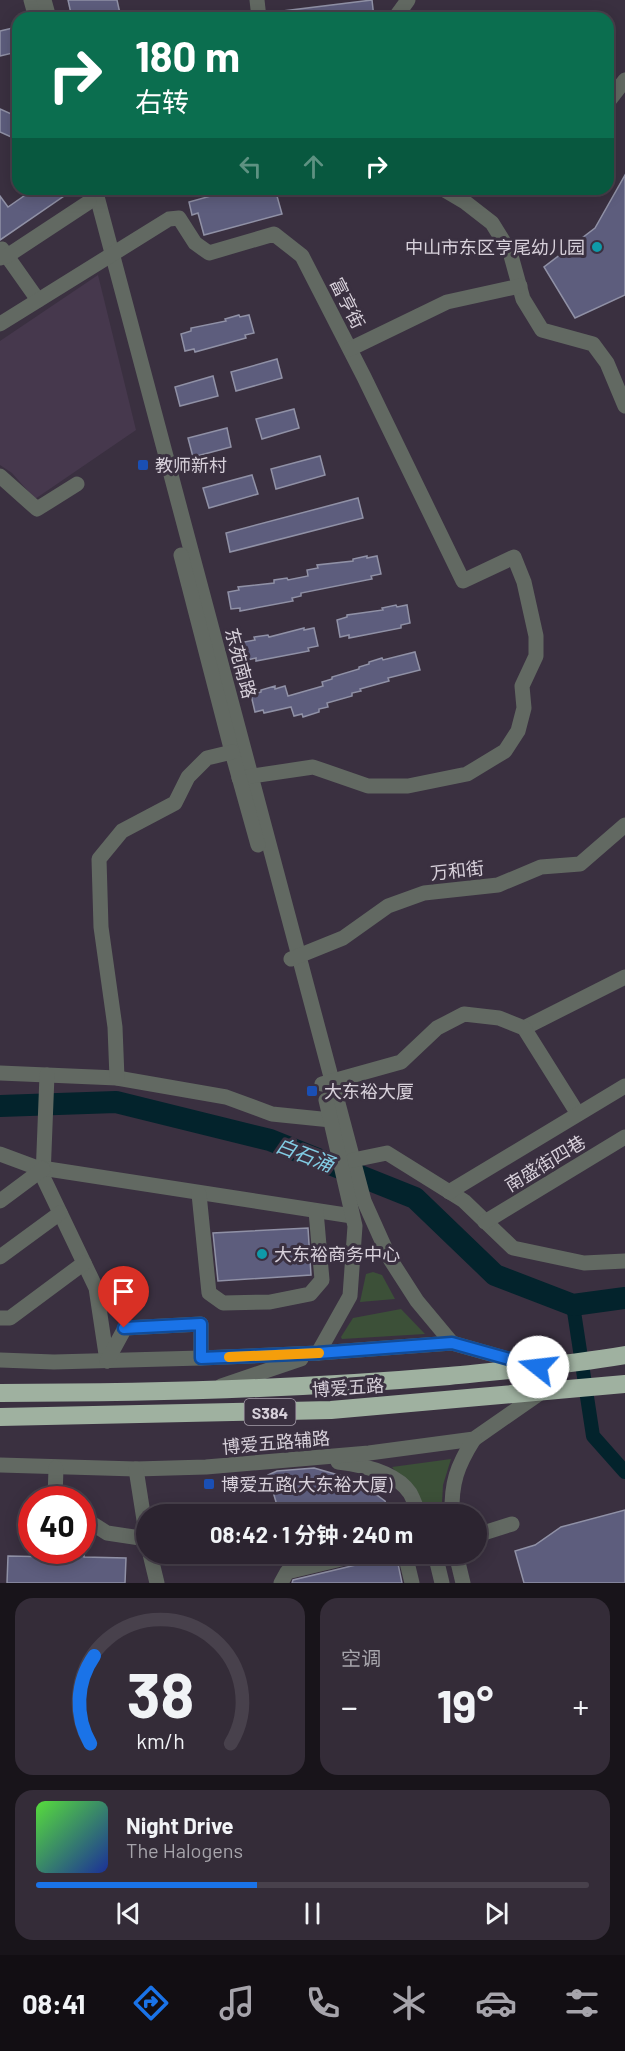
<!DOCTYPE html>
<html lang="zh">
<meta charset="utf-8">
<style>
body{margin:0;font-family:Barlow,"Noto Sans SC",sans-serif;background:#342c38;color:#f1f3f6;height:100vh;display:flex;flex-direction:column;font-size:22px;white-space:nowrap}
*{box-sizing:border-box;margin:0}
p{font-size:20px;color:#a6a4ab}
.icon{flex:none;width:33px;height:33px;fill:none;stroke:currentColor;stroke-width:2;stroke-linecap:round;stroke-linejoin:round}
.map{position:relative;height:1583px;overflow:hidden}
.details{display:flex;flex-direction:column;gap:15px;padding:15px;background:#18141a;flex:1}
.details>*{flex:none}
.guide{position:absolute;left:12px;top:12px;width:602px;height:183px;border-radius:18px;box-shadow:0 3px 15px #0003,0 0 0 2px #48414c;background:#0b6e4f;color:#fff;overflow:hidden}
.speed{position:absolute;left:18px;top:1486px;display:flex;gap:12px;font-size:30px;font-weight:700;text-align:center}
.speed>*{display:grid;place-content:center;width:78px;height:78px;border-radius:50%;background:#2c2430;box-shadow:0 3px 15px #0003,0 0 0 2px #48414c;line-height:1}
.speed .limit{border:9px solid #d22;background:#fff;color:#111}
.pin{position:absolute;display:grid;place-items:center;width:51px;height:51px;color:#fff;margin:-62px -26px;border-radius:50% 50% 50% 0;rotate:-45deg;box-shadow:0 0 6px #0007}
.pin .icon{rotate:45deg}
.me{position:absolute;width:66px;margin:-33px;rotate:286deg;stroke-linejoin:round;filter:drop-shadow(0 0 4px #0008)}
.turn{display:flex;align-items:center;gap:21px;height:126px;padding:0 24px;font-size:27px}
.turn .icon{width:78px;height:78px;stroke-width:2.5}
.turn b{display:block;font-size:42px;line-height:51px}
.lanes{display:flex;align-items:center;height:57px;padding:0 24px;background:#0003;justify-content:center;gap:30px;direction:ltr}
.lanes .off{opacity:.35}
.big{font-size:45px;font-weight:700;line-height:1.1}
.details .card{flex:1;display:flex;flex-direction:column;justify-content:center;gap:9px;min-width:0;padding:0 21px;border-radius:18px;background:#342c38}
.details .dial{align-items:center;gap:0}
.dial svg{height:156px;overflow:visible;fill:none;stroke:#48414c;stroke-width:7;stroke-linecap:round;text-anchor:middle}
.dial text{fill:#f1f3f6;stroke:none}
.song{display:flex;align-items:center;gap:18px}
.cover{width:72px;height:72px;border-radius:9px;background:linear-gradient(135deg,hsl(110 70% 55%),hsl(230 70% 35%))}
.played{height:6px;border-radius:3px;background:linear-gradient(90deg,#1a73e8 40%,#48414c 40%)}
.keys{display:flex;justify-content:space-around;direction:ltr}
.heat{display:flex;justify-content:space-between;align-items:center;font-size:33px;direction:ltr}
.details .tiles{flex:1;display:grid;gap:15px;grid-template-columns:1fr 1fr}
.card:last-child{grid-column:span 2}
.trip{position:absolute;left:136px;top:1504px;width:351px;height:60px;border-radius:30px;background:#2c2430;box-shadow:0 3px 15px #0003,0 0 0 2px #48414c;font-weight:700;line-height:60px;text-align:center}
.tabs{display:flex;height:96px;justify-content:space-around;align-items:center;background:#120e13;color:#a6a4ab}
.tabs .icon{width:42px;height:42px}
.tabs .active{color:#1a73e8}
.tabs b{font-size:27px;color:#f1f3f6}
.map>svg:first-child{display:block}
</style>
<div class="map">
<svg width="625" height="1583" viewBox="0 0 625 1583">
<rect width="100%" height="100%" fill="#3a3040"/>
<!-- built -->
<polygon fill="#46384d" points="98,275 136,430 35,499 12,473 0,465 0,341"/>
<!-- green -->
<g fill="#3c5038">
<polygon points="373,1272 382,1275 395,1299 360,1302 366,1274"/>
<polygon points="401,1309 425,1334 342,1339 341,1337 353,1318"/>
<path d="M451 1459 443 1485 442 1503C437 1509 433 1510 425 1507L392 1467Z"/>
</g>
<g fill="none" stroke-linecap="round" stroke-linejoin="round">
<!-- canal -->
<polyline stroke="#03232c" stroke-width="14" points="573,1305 593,1436 625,1472"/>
<!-- river -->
<polyline stroke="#03232c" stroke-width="22" points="0,1106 116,1102 270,1140 415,1198 495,1275 573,1305 625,1298"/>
</g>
<!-- building -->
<g fill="#5d5d7d" stroke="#9091a6" stroke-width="1.5">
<polygon points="68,0 117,0 121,18 72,18"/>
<polygon points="372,0 374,18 283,18 283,11"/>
<polygon points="13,28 17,52 0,56 0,31"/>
<polygon points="0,109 18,117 18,140 0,132"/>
<polygon points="625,175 625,295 575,318 544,267 595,228"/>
<polygon points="34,189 59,189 64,196 0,240 0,196 8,207"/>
<polygon points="236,189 275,189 282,214 204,235 198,213 192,215 189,202"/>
<polygon points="239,315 240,317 249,315 254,333 245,335 246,338 195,352 194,349 185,351 181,334 191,331 191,328 226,321 225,319"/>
<polygon points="277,359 282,378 236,391 231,372"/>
<polygon points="213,376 218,396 180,406 175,387"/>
<polygon points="294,409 299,428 262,439 256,419"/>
<polygon points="227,428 231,447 193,457 188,438"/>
<polygon points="320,456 325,475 276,489 271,469"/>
<polygon points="252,475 258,494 209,508 203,488"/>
<polygon points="358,498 363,518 230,552 226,533"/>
<polygon points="367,556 367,558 377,556 381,574 371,576 372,579 301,593 301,596 292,598 293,601 240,611 240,608 231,609 228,592 239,590 238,587 274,583 274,580 287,578 288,580 308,576 307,570 318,568 317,565 353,561 353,559"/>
<polygon points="396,605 397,607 407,605 410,623 401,625 401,628 349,638 349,635 340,637 337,620 347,617 347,615 383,610 382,608"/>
<polygon points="304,628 304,630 314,628 318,646 308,648 309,651 256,661 256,658 247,660 244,642 255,640 254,637 268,635 269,637"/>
<polygon points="415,652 420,670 388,678 389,681 360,689 361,691 352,693 352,696 327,703 328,707 319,709 319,712 303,717 302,714 294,716 291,707 264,713 263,710 255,712 251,695 261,692 261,690 275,686 275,689 285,686 288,696 323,686 322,682 332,679 332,677 359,669 359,667 369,664 369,662 382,658 383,660"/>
<polygon points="308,1228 311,1275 218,1281 213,1233"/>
<polygon points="314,1468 356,1480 385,1501 390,1515 319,1515 279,1512 268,1475 277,1471"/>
<polygon points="625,1510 625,1583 524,1583 515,1551 535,1545 561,1527"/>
<polygon points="56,1551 84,1551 84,1557 126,1558 125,1583 7,1583 8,1556 56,1557"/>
<polygon points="383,1554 396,1554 402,1583 292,1583 293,1580 364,1563 371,1557"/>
</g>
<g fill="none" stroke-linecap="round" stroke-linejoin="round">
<!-- minor -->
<g stroke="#626962" stroke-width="15">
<polyline points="31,0 36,18"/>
<polyline points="44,0 49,18"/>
<polyline points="257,0 259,18"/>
<polyline points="395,18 408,0"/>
<polyline points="608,102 625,80"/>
<polyline points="95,189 364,1201 390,1259 417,1301 452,1343"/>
<polyline points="443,189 465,202 492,223 510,252 523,299 542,330 593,344 607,363 625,406"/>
<polyline points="2,249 38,300"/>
<polyline points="0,258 7,256 89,202"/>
<polyline points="0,324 169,219 179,218 195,243 209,253 274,234 302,256 364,377 463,581 514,557 524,582 536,636 536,656 522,686 524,708 518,731 505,751 467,774 408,786 368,786 313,767 239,778"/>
<polyline points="350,349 447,302 520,286"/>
<polyline points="0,476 37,509 77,484"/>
<polyline points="181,555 232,752 258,845"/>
<polyline points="291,959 343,938 388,906 424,893 498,885 541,867 580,864 625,825"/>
<polyline points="524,1028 625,977"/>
<polyline points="0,1073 117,1078 226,1097 272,1114 331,1120"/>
<polyline points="47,1075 43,1177 96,1288 107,1361"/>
<polyline points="117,1078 115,1027 101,927 99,859 122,831 175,803 188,777 207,758 232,752"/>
<polyline points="322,1084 401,1062 437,1028 464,1014 499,1018 524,1028 578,1114"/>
<polyline points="0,1154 35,1167 352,1216"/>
<polyline points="353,1160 387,1153 464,1201 513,1248 584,1263 625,1261"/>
<polyline points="449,1192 625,1086"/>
<polyline points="199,1194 209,1293 223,1303 270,1302 310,1294 322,1280 316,1211"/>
<polyline points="0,1201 43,1169"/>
<polyline points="485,1222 625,1137"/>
<polyline points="0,1257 60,1213"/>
<polyline points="0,1318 10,1318 84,1263"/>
<polyline points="318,1353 350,1296 355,1226 326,1100"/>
<polyline points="0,1360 54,1362 201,1358 318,1353 452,1343 533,1366"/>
<polyline points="107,1361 125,1328 201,1324 201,1358"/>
<polyline points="221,1386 301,1359"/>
<path d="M338 1462C362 1465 396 1472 410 1493 414 1500 416 1508 420 1515"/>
<polyline points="0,1465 136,1469 206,1467 369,1453 474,1439 540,1393"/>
<polyline points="56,1468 55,1498 58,1500"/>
<polyline points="136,1469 147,1539"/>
<path d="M452 1515C451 1483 457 1466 474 1439"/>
<polyline points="82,1517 107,1533 147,1539"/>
<polyline points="477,1535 512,1524"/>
<polyline points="150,1554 157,1583"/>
<polyline points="405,1554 412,1583"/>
<polyline points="435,1554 442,1583"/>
<polyline points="456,1554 463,1583"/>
<polyline points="281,1583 287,1572 362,1554"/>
</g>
<!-- highway -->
<g stroke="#9fb1a0" stroke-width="18">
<path d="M0 1393C150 1393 300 1389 449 1376 508 1370 567 1365 625 1355"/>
<polyline points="0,1417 331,1410 625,1384"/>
</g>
</g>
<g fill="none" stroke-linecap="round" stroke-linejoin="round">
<!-- route casing -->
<g stroke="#114b97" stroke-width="15">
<polyline id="route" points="124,1328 201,1324 201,1358 318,1353 452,1343 538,1367"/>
</g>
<!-- route -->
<use href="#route" stroke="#1a73e8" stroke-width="10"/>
<!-- slow -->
<polyline stroke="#f59e0b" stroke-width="10" points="229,1357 319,1353"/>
</g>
<!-- markers -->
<g fill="#0f9aa8" stroke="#3a3040" stroke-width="2">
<circle cx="597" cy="247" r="6"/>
<circle cx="262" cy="1254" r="6"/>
</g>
<g fill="#1a4fb4" stroke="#3a3040" stroke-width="2">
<rect x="137" y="459" width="12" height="12" rx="3"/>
<rect x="306" y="1085" width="12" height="12" rx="3"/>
<rect x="203" y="1478" width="12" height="12" rx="3"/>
</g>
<g text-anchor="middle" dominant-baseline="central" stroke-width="6" stroke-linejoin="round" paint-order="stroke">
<!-- shield labels -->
<rect fill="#3a3040" stroke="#a8a0ac" stroke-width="1.5" x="244.5" y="1399" width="51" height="26" rx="4.5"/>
<g font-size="16" font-weight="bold" fill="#d7d0da">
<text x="270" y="1412">S384</text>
</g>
<!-- poi labels -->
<g font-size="18" fill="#d7d0da" stroke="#3a3040" text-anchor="start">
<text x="585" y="247" text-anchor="end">中山市东区亨尾幼儿园</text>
<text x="155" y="465">教师新村</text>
<text x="324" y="1091">大东裕大厦</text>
<text x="274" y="1254">大东裕商务中心</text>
<text x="221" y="1484">博爱五路(大东裕大厦)</text>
</g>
<!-- street labels -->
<g font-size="18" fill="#d7d0da" stroke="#3a3040">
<text transform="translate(348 303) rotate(63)">富亨街</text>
<text transform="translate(241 663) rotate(75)">东苑南路</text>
<text transform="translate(457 870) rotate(-6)">万和街</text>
<text transform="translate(545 1163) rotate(-31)">南盛街四巷</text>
<text transform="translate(348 1387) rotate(-4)">博爱五路</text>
<text transform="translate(276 1442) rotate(-5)">博爱五路辅路</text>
</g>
<!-- water labels -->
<g font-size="20" font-style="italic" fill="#82cce4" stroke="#3a3040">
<text transform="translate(305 1154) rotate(21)">白石涌</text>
</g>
</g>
</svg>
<div class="speed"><div class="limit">40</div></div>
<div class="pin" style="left:124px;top:1328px;background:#d93025"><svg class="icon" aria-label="arrive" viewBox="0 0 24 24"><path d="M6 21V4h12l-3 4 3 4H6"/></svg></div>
<svg class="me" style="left:538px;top:1367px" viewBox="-20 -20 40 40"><circle r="19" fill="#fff"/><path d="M0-13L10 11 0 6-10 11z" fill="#1a73e8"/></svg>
<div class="trip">08:42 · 1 分钟 · 240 m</div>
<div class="guide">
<div class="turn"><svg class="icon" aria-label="right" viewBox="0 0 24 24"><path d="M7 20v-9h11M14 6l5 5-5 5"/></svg><div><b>180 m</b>右转</div></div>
<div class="lanes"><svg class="icon off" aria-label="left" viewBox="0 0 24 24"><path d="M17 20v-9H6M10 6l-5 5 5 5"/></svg><svg class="icon off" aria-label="ahead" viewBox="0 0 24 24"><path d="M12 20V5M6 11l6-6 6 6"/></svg><svg class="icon" aria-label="right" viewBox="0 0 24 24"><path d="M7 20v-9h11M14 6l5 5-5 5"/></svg></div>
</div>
</div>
<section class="details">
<div class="tiles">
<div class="card dial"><svg viewBox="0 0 100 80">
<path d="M14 69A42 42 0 1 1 86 69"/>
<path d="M14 69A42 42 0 0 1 16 24" stroke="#1a73e8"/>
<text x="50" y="56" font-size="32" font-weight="700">38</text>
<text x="50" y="72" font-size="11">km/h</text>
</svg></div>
<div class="card"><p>空调</p>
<div class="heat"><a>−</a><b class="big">19°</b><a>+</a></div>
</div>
<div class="card">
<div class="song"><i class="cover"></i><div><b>Night Drive</b><p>The Halogens</p></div></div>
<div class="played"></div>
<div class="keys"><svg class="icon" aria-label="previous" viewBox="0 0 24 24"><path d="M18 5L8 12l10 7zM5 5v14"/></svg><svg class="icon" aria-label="pause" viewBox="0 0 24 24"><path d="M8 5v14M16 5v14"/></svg><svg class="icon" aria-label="next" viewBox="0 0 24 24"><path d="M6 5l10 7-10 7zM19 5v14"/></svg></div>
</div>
</div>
</section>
<nav class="tabs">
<b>08:41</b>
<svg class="icon active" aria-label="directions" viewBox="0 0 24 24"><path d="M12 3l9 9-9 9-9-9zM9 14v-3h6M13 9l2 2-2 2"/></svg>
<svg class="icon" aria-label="music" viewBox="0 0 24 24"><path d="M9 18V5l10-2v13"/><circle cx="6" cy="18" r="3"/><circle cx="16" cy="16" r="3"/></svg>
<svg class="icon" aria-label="phone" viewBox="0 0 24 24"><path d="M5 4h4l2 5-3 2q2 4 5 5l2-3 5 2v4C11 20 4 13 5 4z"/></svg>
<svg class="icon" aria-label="climate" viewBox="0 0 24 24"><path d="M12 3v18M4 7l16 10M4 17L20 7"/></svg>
<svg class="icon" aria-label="car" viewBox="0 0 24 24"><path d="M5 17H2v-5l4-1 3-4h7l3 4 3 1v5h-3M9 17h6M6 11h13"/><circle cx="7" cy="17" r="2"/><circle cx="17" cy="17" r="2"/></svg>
<svg class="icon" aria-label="filters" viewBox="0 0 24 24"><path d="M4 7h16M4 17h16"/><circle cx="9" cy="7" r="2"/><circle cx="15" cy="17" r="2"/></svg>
</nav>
